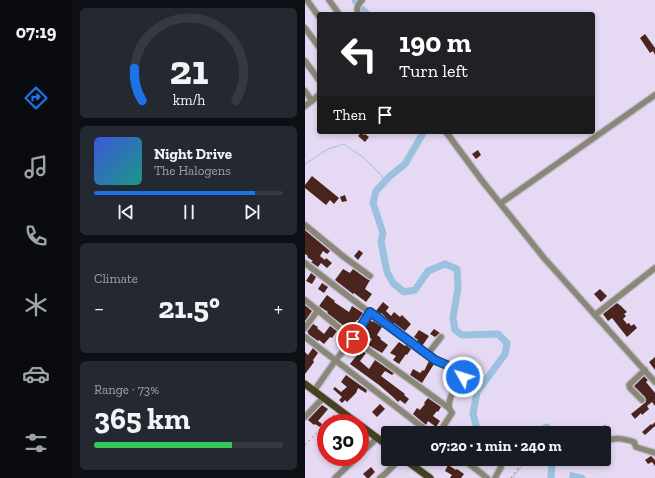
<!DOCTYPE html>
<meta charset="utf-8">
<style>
body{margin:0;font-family:"Zilla Slab",serif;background:#242831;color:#f1f3f6;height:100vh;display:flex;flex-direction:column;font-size:15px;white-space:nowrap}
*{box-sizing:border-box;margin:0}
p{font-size:13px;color:#9ea1a6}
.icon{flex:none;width:22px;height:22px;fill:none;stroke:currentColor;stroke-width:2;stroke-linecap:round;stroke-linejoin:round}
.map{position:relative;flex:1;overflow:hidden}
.drawer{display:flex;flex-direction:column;gap:8px;padding:8px;background:#0d0f14;width:233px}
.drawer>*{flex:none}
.hud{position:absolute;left:12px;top:12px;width:278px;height:122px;border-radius:4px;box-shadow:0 2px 6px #0003;background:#202124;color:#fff;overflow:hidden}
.speed{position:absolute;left:12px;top:414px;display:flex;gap:8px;font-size:20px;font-weight:700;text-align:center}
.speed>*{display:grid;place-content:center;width:52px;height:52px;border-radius:50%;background:#171b24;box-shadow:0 2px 6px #0003;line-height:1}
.speed .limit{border:6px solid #d22;background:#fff;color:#111}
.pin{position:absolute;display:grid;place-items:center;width:34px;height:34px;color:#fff;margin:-17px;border:2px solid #fff;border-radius:50%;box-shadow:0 1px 4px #0007}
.me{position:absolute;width:44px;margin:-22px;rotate:309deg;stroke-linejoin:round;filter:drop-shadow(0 0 3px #0008)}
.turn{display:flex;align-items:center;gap:14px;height:84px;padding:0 16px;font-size:18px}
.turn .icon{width:52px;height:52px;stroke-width:2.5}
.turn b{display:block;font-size:28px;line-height:34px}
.then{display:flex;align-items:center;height:38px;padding:0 16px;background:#0003;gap:8px;font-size:15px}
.big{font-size:30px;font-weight:700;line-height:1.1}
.drawer .tile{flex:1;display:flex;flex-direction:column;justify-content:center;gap:6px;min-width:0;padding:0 14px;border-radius:6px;background:#242831}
.drawer .dial{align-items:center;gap:0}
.dial svg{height:104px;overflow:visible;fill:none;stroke:#363941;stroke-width:7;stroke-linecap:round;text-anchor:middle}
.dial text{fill:#f1f3f6;stroke:none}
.song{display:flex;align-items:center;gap:12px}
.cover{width:48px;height:48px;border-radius:6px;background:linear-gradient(135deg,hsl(230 70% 55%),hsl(170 70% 35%))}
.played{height:4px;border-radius:2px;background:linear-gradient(90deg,#1a73e8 85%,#363941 85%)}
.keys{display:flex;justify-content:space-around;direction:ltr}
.heat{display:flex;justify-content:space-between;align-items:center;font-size:22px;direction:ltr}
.charge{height:6px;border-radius:3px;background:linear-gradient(90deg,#34c759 73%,#363941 0)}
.trip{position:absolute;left:76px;top:426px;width:230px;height:40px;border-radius:4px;background:#171b24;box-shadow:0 2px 6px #0003;font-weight:700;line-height:40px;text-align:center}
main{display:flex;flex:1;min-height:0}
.menu{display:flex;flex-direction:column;width:72px;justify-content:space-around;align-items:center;background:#090b0e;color:#9ea1a6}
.menu .icon{width:28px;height:28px}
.menu .on{color:#1a73e8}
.menu b{font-size:18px;color:#f1f3f6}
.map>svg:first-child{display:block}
</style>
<main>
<nav class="menu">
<b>07:19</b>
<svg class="icon on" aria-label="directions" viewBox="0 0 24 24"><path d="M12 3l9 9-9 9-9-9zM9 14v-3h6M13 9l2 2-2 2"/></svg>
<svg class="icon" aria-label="music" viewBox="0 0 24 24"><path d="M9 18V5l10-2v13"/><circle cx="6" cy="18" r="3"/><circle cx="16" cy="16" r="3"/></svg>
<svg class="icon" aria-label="phone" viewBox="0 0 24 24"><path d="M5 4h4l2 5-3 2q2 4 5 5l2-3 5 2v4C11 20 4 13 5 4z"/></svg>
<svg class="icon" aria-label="climate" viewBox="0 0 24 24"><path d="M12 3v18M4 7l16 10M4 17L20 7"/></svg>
<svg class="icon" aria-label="car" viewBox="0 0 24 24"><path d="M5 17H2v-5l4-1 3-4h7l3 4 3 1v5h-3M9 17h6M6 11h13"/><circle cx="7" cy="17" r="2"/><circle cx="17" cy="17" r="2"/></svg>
<svg class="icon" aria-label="filters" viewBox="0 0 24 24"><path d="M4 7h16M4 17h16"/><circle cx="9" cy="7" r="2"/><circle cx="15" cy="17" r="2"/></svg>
</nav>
<section class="drawer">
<div class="tile dial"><svg viewBox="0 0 100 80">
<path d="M14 69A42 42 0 1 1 86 69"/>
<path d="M14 69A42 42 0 0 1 8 44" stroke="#1a73e8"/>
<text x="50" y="56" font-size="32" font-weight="700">21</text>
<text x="50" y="72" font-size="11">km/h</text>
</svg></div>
<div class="tile">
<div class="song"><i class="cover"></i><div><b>Night Drive</b><p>The Halogens</p></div></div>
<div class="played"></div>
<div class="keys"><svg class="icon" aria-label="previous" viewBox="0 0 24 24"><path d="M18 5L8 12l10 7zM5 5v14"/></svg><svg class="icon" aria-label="pause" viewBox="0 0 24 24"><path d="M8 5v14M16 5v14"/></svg><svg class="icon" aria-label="next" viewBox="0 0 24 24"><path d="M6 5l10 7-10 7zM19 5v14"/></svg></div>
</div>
<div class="tile"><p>Climate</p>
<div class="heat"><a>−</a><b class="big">21.5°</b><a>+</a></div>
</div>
<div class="tile"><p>Range · 73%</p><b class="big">365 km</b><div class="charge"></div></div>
</section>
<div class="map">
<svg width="350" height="478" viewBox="0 0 350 478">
<rect width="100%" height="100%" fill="#e6d9f3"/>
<!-- water -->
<polygon fill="#9ac1dd" points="265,472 279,475 281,478 264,478"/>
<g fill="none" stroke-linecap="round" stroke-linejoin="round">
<!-- stream -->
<g stroke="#9ac1dd" stroke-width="1">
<polyline points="0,164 23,149 39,144 59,158 77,176 78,184"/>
<polyline points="241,459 248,459"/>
<path d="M208 478C215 468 217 462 230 459"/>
</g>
<!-- river -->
<g stroke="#9ac1dd" stroke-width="7">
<polyline points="50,0 51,2"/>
<polyline points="57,9 62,14"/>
<polyline points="118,132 117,135 100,164 85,176 71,191 68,203 78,233 76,242 82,272 88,283 99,292 110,290 123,271 140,264 152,269 153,288 148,318 150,330 157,335 193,334 202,343 200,354 172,392 168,414 172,428 177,433"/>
<polyline points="229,433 242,427 246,433"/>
<polyline points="246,478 247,459"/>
</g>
</g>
<!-- building -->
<g fill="#4a251e">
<polygon points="340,34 350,48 350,55 348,51 345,53 335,38"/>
<polygon points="56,133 59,135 60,134 64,137 60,142 53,136"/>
<polygon points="173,150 176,155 171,159 167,154"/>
<polygon points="7,176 34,198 29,204 25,200 21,205 0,188 0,185"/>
<polygon points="40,195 42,201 37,202 35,197"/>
<polygon points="0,230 25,251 22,254 18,251 15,256 20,260 21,258 27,263 22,268 16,263 13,267 6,262 8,261 2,257 3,256 0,254"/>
<polygon points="54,250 58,253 53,260 49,256"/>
<polygon points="38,269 45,273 48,269 62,279 65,280 60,289 67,294 61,302 49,293 48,294 30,280"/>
<polygon points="6,273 11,277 7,284 1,281"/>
<polygon points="17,283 23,287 19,293 13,289"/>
<polygon points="295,289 302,296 296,302 289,294"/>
<polygon points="22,295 30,301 29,302 44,312 47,306 58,313 53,320 52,320 46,328 41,324 39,326 22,313 23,312 14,306"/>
<polygon points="78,302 84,307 81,311 86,316 89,312 95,317 97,315 106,324 100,331 89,323 88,324 76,313 75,314 71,311"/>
<polygon points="312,303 316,306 322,312 319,314 321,316 318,319 322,324 324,323 326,326 329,324 332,328 322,337 307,318 303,321 298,314"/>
<polygon points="0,305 7,311 0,321"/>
<polygon points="65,320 68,322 68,321 77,327 72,335 76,338 75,339 83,345 77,353 63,345 67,339 57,333"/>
<polygon points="8,324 13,327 12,328 19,334 25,326 32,331 27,338 25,337 19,344 14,340 13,341 3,334 4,333 2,332"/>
<polygon points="129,329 135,333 130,337 125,334"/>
<polygon points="114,330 124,336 117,346 112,342 113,340 109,337"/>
<polygon points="94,342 100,346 101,345 106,349 102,355 101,354 94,364 88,360 91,356 85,353"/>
<polygon points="8,348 13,353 8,360 9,362 0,374 0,352 3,355"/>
<polygon points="56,350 61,353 55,361 64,369 70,360 89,373 87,375 80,371 76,376 100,394 99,395 104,399 100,404 95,400 93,402 88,397 74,385 45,364"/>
<polygon points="350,357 350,370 344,362"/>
<polygon points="124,361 129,364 117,383 105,375 108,369 115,373 118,370 119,371"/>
<polygon points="41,375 62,390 61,393 53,388 51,393 42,402 40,400 37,403 34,400 37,397 28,389 30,387 36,392 42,387 36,382"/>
<polygon points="339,376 343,380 341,382 350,393 350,406 347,402 342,406 344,409 337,415 336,413 330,419 326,414 341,402 340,397 329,386"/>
<polygon points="123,398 136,407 133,412 132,411 128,416 135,421 131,427 123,421 121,425 108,414 112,408 115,410 120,404 119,403"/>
<polygon points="75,404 80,409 72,417 67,412"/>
<polygon points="17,405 23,409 13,421 17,424 15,427 10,424 9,425 3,420"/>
<polygon points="350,422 350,426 340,435 337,432 346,424 347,425"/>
<polygon points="300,425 303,429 300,431 303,435 299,437 299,433 295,433 293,430"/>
<polygon points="83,452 83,459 89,459 86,462 83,460 81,463 76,459"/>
<polygon points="346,456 350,460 350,466 347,462 343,464 340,460"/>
<polygon points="143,465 151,470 152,469 159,474 156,478 145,478 147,475 140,471"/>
<polygon points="66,467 70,472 64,478 62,478 58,474"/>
</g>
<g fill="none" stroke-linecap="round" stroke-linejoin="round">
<!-- minor casing -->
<g stroke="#c4b8cf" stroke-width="8">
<g id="minor">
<polyline points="2,0 14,17"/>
<polyline points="24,0 34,14"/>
<path d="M53 14C51 9 53 4 57 0"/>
<polyline points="0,28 14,47"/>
<polyline points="0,61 14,80"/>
<polyline points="0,91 7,101"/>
<polyline points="0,106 14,95"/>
<polyline points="141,132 178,182 239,258 350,382"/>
<polyline points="196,203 350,95"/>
<polyline points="0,225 39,257 65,276"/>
<path d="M0 263 65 313 122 355 134 362 144 366 157 374V377C152 386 143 396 144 408"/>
<polyline points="0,300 48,339 144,408 147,413 134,433"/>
<polyline points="290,315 350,268"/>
<polyline points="0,328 13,310"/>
<polyline points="0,337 125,433"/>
<polyline points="122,355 136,337"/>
<polyline points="9,391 30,361 48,339 65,313"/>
<polyline points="337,400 325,388 324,385 340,370"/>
<polyline points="0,417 18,398"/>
<path d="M299 442C310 437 317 438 329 442L331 447 350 453"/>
<polyline points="55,454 72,438"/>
<polyline points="158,459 182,478"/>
<polyline points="110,467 116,459"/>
<polyline points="30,478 52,457"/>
<polyline points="75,478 80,474 95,459"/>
<polyline points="190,478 196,467 198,459"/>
</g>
</g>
<!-- major casing -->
<g stroke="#c4b8cf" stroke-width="9">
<g id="major">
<polyline points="0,384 52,423"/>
<polyline points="55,425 83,446"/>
<polyline points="99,459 125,478"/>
</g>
</g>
<!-- path -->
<g stroke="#8c8294" stroke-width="1" stroke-dasharray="2 3" stroke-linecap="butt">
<polyline points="21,423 30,414"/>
<polyline points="0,445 21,423"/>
<polyline points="206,478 218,461 221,459"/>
</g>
<!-- minor -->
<use href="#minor" stroke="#898776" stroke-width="5.5"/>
<!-- major -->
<use href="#major" stroke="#454121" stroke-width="7"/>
</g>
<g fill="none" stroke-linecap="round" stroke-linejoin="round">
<!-- route casing -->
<g stroke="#114b97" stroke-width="10">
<polyline id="route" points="48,339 65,312 130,360 144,366 157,374 158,377"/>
</g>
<!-- route -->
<use href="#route" stroke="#1a73e8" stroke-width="7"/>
</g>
</svg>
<div class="speed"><div class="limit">30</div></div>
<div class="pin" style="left:48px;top:339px;background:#d93025"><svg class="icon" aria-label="arrive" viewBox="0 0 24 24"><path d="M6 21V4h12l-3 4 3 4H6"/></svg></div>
<svg class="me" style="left:158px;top:377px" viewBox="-20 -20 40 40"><circle r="17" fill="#1a73e8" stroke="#fff" stroke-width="3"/><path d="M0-11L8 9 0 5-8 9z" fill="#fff"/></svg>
<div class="trip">07:20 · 1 min · 240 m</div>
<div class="hud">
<div class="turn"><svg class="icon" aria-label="left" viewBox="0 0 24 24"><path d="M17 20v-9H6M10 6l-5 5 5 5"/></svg><div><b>190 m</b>Turn left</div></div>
<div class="then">Then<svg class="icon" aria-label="arrive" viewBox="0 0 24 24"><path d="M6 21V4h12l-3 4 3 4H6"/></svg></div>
</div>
</div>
</main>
